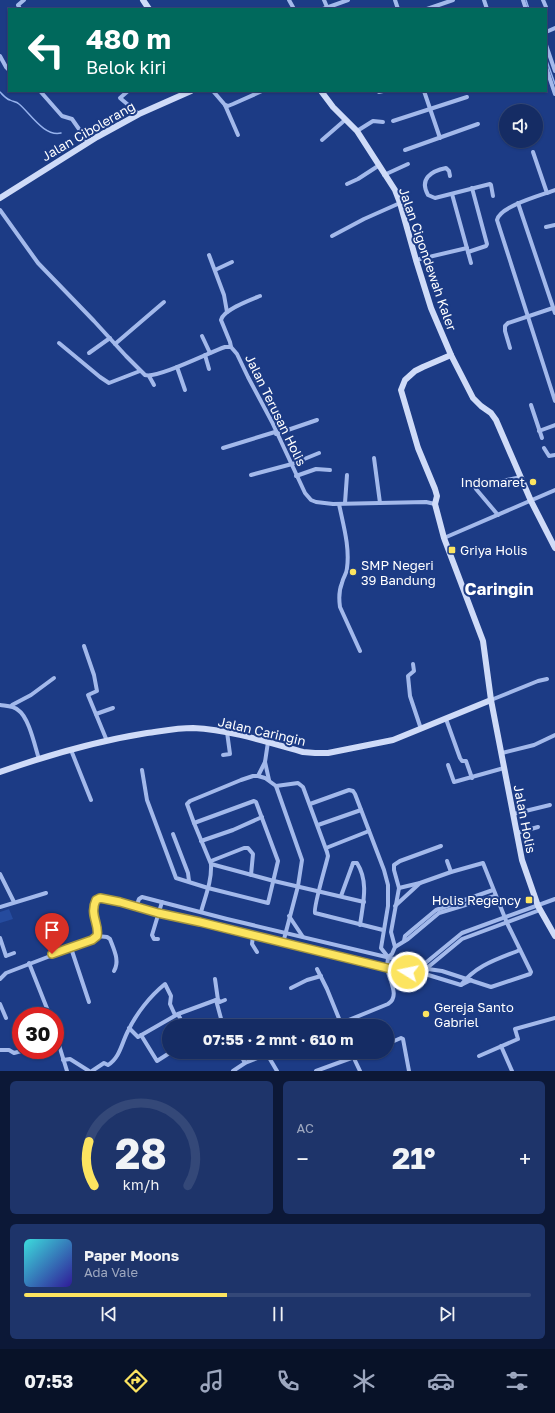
<!DOCTYPE html>
<html lang="id">
<meta charset="utf-8">
<style>
body{margin:0;font-family:"Golos Text",sans-serif;background:#1e346a;color:#f1f3f6;height:100vh;display:flex;flex-direction:column;font-size:15px;white-space:nowrap}
*{box-sizing:border-box;margin:0}
p{font-size:13px;color:#9da7bf}
.icon{flex:none;width:22px;height:22px;fill:none;stroke:currentColor;stroke-width:2;stroke-linecap:round;stroke-linejoin:round}
.map{position:relative;height:1071px;overflow:hidden}
.side{display:flex;flex-direction:column;gap:10px;padding:10px;background:#0c1837;flex:1}
.side>*{flex:none}
.banner{position:absolute;left:8px;top:8px;width:539px;height:84px;border-radius:0px;box-shadow:0 1px 3px #0004,0 0 0 1px #344878;background:#00695c;color:#fff;overflow:hidden}
.buttons{position:absolute;left:499px;top:104px;display:grid;gap:8px}
.buttons a{display:grid;place-items:center;width:44px;height:44px;border-radius:50%;background:#152c64;box-shadow:0 1px 3px #0004,0 0 0 1px #344878;font-size:20px}
.speed{position:absolute;left:12px;top:1007px;display:flex;gap:8px;font-size:20px;font-weight:700;text-align:center}
.speed>*{display:grid;place-content:center;width:52px;height:52px;border-radius:50%;background:#152c64;box-shadow:0 1px 3px #0004,0 0 0 1px #344878;line-height:1}
.speed .limit{border:6px solid #d22;background:#fff;color:#111}
.pin{position:absolute;display:grid;place-items:center;width:34px;height:34px;color:#fff;margin:-41px -17px;border-radius:50% 50% 50% 0;rotate:-45deg;box-shadow:0 0 4px #0007}
.pin .icon{rotate:45deg}
.me{position:absolute;width:44px;margin:-22px;rotate:280deg;stroke-linejoin:round;filter:drop-shadow(0 0 3px #0008)}
.turn{display:flex;align-items:center;gap:14px;height:84px;padding:0 12px;font-size:18px}
.turn .icon{width:52px;height:52px;stroke-width:2.5}
.turn b{display:block;font-size:28px;line-height:34px}
.big{font-size:30px;font-weight:700;line-height:1.1}
.side .tile{flex:1;display:flex;flex-direction:column;justify-content:center;gap:6px;min-width:0;padding:0 14px;border-radius:6px;background:#1e346a}
.side .dial{align-items:center;gap:0}
.dial svg{height:104px;overflow:visible;fill:none;stroke:#344878;stroke-width:7;stroke-linecap:round;text-anchor:middle}
.dial text{fill:#f1f3f6;stroke:none}
.song{display:flex;align-items:center;gap:12px}
.cover{width:48px;height:48px;border-radius:6px;background:linear-gradient(135deg,hsl(180 70% 55%),hsl(250 70% 35%))}
.played{height:4px;border-radius:2px;background:linear-gradient(90deg,#fce460 40%,#344878 40%)}
.keys{display:flex;justify-content:space-around;direction:ltr}
.heat{display:flex;justify-content:space-between;align-items:center;font-size:22px;direction:ltr}
.side .tiles{flex:1;display:grid;gap:10px;grid-template-columns:1fr 1fr}
.tile:last-child{grid-column:span 2}
.trip{position:absolute;left:162px;top:1019px;width:232px;height:40px;border-radius:20px;background:#152c64;box-shadow:0 1px 3px #0004,0 0 0 1px #344878;font-weight:700;line-height:40px;text-align:center}
.menu{display:flex;height:64px;justify-content:space-around;align-items:center;background:#081228;color:#9da7bf}
.menu .icon{width:28px;height:28px}
.menu .active{color:#fce460}
.menu b{font-size:18px;color:#f1f3f6}
.map>svg:first-child{display:block}
</style>
<div class="map">
<svg width="555" height="1071" viewBox="0 0 555 1071">
<rect width="100%" height="100%" fill="#1c3b85"/>
<!-- pitch -->
<polygon fill="#254b9e" points="9,909 13,919 0,923 0,912"/>
<g fill="none" stroke-linecap="round" stroke-linejoin="round">
<!-- stream -->
<g stroke="#96b2ed" stroke-width="1.5">
<polyline points="526,0 529,9"/>
<polyline points="546,58 555,84"/>
<path d="M0 92C3 95 6 99 10 100 13 102 16 101 19 104 30 113 44 137 61 133"/>
</g>
<!-- street -->
<g stroke="#a3b9eb" stroke-width="4">
<polyline points="289,0 294,9"/>
<polyline points="324,0 327,7"/>
<polyline points="395,0 398,9"/>
<polyline points="484,0 487,9"/>
<polyline points="523,0 526,9"/>
<polyline points="543,0 546,7 546,15"/>
<polyline points="20,9 18,5 24,0"/>
<polyline points="323,9 348,0"/>
<polyline points="427,9 453,0"/>
<polyline points="546,32 555,28"/>
<polyline points="546,45 555,71"/>
<polyline points="0,56 6,67 9,70"/>
<polyline points="546,67 555,94"/>
<polyline points="40,91 62,116 72,119 88,142"/>
<polyline points="128,91 120,98 139,114"/>
<polyline points="213,91 225,105 238,135"/>
<polyline points="424,91 440,138"/>
<polyline points="379,92 383,91"/>
<polyline points="225,105 228,106 233,104 262,91"/>
<polyline points="393,121 467,97"/>
<polyline points="357,131 373,121 383,122"/>
<polyline points="322,140 345,120"/>
<polyline points="405,150 478,124"/>
<polyline points="533,152 547,193"/>
<polyline points="384,175 408,164"/>
<path d="M450 176 449 171 446 168C431 171 419 179 428 195L435 198 490 184 491 185 493 196"/>
<polyline points="347,184 358,179 378,166"/>
<path d="M555 190C542 195 500 206 497 220L555 401"/>
<polyline points="452,194 471,263"/>
<polyline points="518,203 555,313"/>
<path d="M0 210 38 263 94 321 126 356 145 375C157 379 210 352 225 347H231L237 354 248 377 272 422 305 493 311 500 316 502 333 504 426 502 435 504"/>
<polyline points="546,227 555,225"/>
<polyline points="332,236 364,219 400,203"/>
<polyline points="468,252 486,246 487,244 472,188"/>
<polyline points="209,255 224,295 227,312"/>
<polyline points="416,260 467,248"/>
<polyline points="215,270 232,262"/>
<polyline points="202,336 210,353"/>
<polyline points="59,343 100,377 109,383 140,371"/>
<polyline points="115,344 164,302"/>
<path d="M231 347 230 342 221 320C223 310 250 300 260 296"/>
<polyline points="510,348 505,331 505,326 508,323 553,308"/>
<polyline points="89,353 110,338"/>
<polyline points="205,355 209,369"/>
<polyline points="177,367 185,390"/>
<polyline points="149,376 154,385"/>
<polyline points="531,405 542,438"/>
<polyline points="539,431 555,425"/>
<polyline points="276,434 317,420"/>
<polyline points="223,448 275,432"/>
<polyline points="544,448 549,456 555,455"/>
<polyline points="374,458 380,503"/>
<polyline points="251,475 292,464 319,453"/>
<polyline points="296,476 316,469 330,470"/>
<polyline points="473,482 476,489 498,515"/>
<polyline points="489,484 521,477"/>
<polyline points="345,503 347,475"/>
<path d="M339 504C343 524 350 547 347 568 347 574 343 577 342 583 339 590 339 600 340 607L360 651"/>
<polyline points="444,538 555,490"/>
<polyline points="84,646 94,675 97,691 88,695 107,741"/>
<polyline points="413,664 414,671 408,676 410,696 421,729"/>
<polyline points="491,700 538,681 547,679"/>
<path d="M0 705C6 706 14 706 18 710 29 717 35 747 39 759"/>
<polyline points="12,705 31,695 54,678"/>
<polyline points="96,714 113,708"/>
<polyline points="446,719 460,758 462,761 466,761 472,778"/>
<polyline points="71,750 91,800"/>
<polyline points="502,753 534,745 555,735"/>
<polyline points="223,755 230,754 227,732"/>
<polyline points="265,762 269,780"/>
<polyline points="448,765 454,782 504,768"/>
<polyline points="142,770 147,800 176,878 208,888 268,903 278,861 256,802 254,801 194,823"/>
<polyline points="258,776 265,762 268,742"/>
<path d="M276 786 298 783 303 787 327 852 328 856C326 865 313 908 315 913L383 930"/>
<polyline points="310,804 349,790 353,791 355,794 384,870 388,885 388,906 381,948 388,957"/>
<polyline points="513,814 550,805"/>
<polyline points="318,825 361,810"/>
<polyline points="517,833 538,827"/>
<polyline points="173,834 188,873 189,881"/>
<polyline points="201,841 233,830 262,817"/>
<polyline points="326,848 369,831"/>
<polyline points="211,861 244,848 248,848 253,854 251,875"/>
<polyline points="447,861 451,872"/>
<polyline points="211,864 274,881 364,902"/>
<polyline points="0,874 14,902"/>
<polyline points="399,888 420,883 451,872 483,863 507,923 531,972 530,974 491,987 442,971 428,969"/>
<path d="M341 896 352 866 353 863H357C369 882 363 903 360 925"/>
<polyline points="395,906 420,883"/>
<polyline points="0,907 46,893"/>
<polyline points="136,907 139,899 142,897 227,919 420,965"/>
<path d="M201 912C205 897 212 881 211 864L194 823 187 804 190 801 241 780 253 776H258L265 778 276 786 302 860 298 886 283 943"/>
<polyline points="289,916 303,937"/>
<path d="M97 936C100 924 89 915 96 900L100 898 120 902 158 913 200 922 387 968 418 972"/>
<path d="M97 936 107 937 110 939C114 950 120 961 114 971"/>
<polyline points="253,936 252,944 257,952"/>
<polyline points="0,938 6,956 14,953"/>
<polyline points="158,939 154,939 152,935 162,902"/>
<polyline points="404,941 405,936 412,930 436,910 493,890"/>
<polyline points="395,947 391,932 399,888 394,870 394,865 400,861 441,846"/>
<polyline points="71,948 89,1002"/>
<polyline points="388,957 392,954 395,947 408,939 439,913 495,896"/>
<polyline points="29,963 50,1016"/>
<polyline points="423,965 462,933 555,899"/>
<circle cx="422" cy="970" r="5"/>
<polyline points="427,968 462,939 540,910"/>
<polyline points="317,969 327,989 342,1026"/>
<polyline points="425,974 461,985 471,980"/>
<polyline points="0,979 6,973 92,940 97,936"/>
<polyline points="215,979 218,1000 216,1000 223,1026"/>
<path d="M461 985C476 965 498 959 520 950"/>
<polyline points="291,988 307,980 321,976"/>
<polyline points="218,1000 220,1002 225,1000"/>
<polyline points="0,1004 6,1018"/>
<polyline points="178,1014 184,1026"/>
<polyline points="236,1026 243,1023"/>
<path d="M334 1026 388 1004C401 996 388 979 387 967 387 964 388 961 388 957"/>
<polyline points="129,1028 138,1037 178,1014 216,1000"/>
<polyline points="141,1035 157,1061 171,1052"/>
<polyline points="55,1042 59,1045 67,1071"/>
<polyline points="387,1044 401,1038 403,1039 409,1071"/>
<polyline points="501,1046 512,1071"/>
<polyline points="0,1050 9,1050 14,1053 25,1050"/>
<polyline points="239,1052 245,1063"/>
<polyline points="351,1052 360,1071"/>
<polyline points="267,1054 277,1071"/>
<polyline points="479,1056 518,1039 515,1029 555,1018"/>
<polyline points="63,1060 70,1059 89,1071"/>
<path d="M92 1071 104 1063 108 1065C120 1058 122 1042 128 1031 136 1014 150 996 165 984L171 996 170 1004 175 1015"/>
<polyline points="233,1071 245,1063 272,1052"/>
<polyline points="316,1071 368,1052"/>
</g>
<!-- secondary -->
<g stroke="#cfdbf8" stroke-width="6">
<polyline points="143,0 149,9"/>
<polyline points="321,91 333,107 357,131 395,190 400,203 416,260 431,308 451,355 473,398 481,406 491,413 496,420 531,501 555,548"/>
<polyline points="0,198 97,137 139,114 191,91"/>
<polyline points="451,355 423,367 415,371 405,380 401,390 418,448 435,489 437,496 435,504 444,538 483,641 491,700 522,860 538,906 555,936"/>
<path d="M0 772C48 755 97 741 147 733 162 731 177 728 193 728 231 730 267 742 303 752L315 753H328L393 740 491 700"/>
</g>
</g>
<g fill="none" stroke-linecap="round" stroke-linejoin="round">
<!-- route casing -->
<g stroke="#a4943e" stroke-width="10">
<path id="route" d="M52 954 92 940 97 936C100 925 89 915 96 900L100 898 120 902 158 913 200 922 387 968 408 972"/>
</g>
<!-- route -->
<use href="#route" stroke="#fce460" stroke-width="7"/>
</g>
<!-- markers -->
<g fill="#fce460" stroke="#1c3b85" stroke-width="1.5">
<circle cx="533" cy="482" r="4"/>
<rect x="448" y="546" width="8" height="8" rx="2"/>
<circle cx="353" cy="572" r="4"/>
<rect x="525" y="896" width="8" height="8" rx="2"/>
<circle cx="426" cy="1014" r="4"/>
</g>
<g text-anchor="middle" dominant-baseline="central" stroke-width="4" stroke-linejoin="round" paint-order="stroke">
<!-- street labels -->
<g font-size="13" fill="#fff" stroke="#1c3b85">
<text transform="translate(88 131) rotate(-30)">Jalan Cibolerang</text>
<text transform="translate(428 259) rotate(71)">Jalan Cigondewah Kaler</text>
<text transform="translate(276 410) rotate(64)">Jalan Terusan Holis</text>
<text transform="translate(262 731) rotate(13)">Jalan Caringin</text>
<text transform="translate(525 819) rotate(79)">Jalan Holis</text>
</g>
<!-- poi labels -->
<g font-size="13" fill="#fff" stroke="#1c3b85" text-anchor="start">
<text x="525" y="482" text-anchor="end">Indomaret</text>
<text x="460" y="550">Griya Holis</text>
<text x="361" y="565">SMP Negeri<tspan x="361" dy="15">39 Bandung</tspan></text>
<text x="521" y="900" text-anchor="end">Holis Regency</text>
<text x="434" y="1007">Gereja Santo<tspan x="434" dy="15">Gabriel</tspan></text>
</g>
<!-- district labels -->
<g font-size="17" font-weight="bold" fill="#fff" stroke="#1c3b85">
<text x="499" y="588">Caringin</text>
</g>
</g>
</svg>
<div class="buttons">
<a><svg class="icon" aria-label="sound" viewBox="0 0 24 24"><path d="M4 9h4l5-4v14l-5-4H4zM17 9q2 3 0 6"/></svg></a>
</div>
<div class="speed"><div class="limit">30</div></div>
<div class="pin" style="left:52px;top:954px;background:#d93025"><svg class="icon" aria-label="arrive" viewBox="0 0 24 24"><path d="M6 21V4h12l-3 4 3 4H6"/></svg></div>
<svg class="me" style="left:408px;top:972px" viewBox="-20 -20 40 40"><circle r="17" fill="#fce460" stroke="#fff" stroke-width="3"/><path d="M0-11L8 9 0 5-8 9z" fill="#fff"/></svg>
<div class="trip">07:55 · 2 mnt · 610 m</div>
<div class="banner">
<div class="turn"><svg class="icon" aria-label="left" viewBox="0 0 24 24"><path d="M17 20v-9H6M10 6l-5 5 5 5"/></svg><div><b>480 m</b>Belok kiri</div></div>
</div>
</div>
<section class="side">
<div class="tiles">
<div class="tile dial"><svg viewBox="0 0 100 80">
<path d="M14 69A42 42 0 1 1 86 69"/>
<path d="M14 69A42 42 0 0 1 10 35" stroke="#fce460"/>
<text x="50" y="56" font-size="32" font-weight="700">28</text>
<text x="50" y="72" font-size="11">km/h</text>
</svg></div>
<div class="tile"><p>AC</p>
<div class="heat"><a>−</a><b class="big">21°</b><a>+</a></div>
</div>
<div class="tile">
<div class="song"><i class="cover"></i><div><b>Paper Moons</b><p>Ada Vale</p></div></div>
<div class="played"></div>
<div class="keys"><svg class="icon" aria-label="previous" viewBox="0 0 24 24"><path d="M18 5L8 12l10 7zM5 5v14"/></svg><svg class="icon" aria-label="pause" viewBox="0 0 24 24"><path d="M8 5v14M16 5v14"/></svg><svg class="icon" aria-label="next" viewBox="0 0 24 24"><path d="M6 5l10 7-10 7zM19 5v14"/></svg></div>
</div>
</div>
</section>
<nav class="menu">
<b>07:53</b>
<svg class="icon active" aria-label="directions" viewBox="0 0 24 24"><path d="M12 3l9 9-9 9-9-9zM9 14v-3h6M13 9l2 2-2 2"/></svg>
<svg class="icon" aria-label="music" viewBox="0 0 24 24"><path d="M9 18V5l10-2v13"/><circle cx="6" cy="18" r="3"/><circle cx="16" cy="16" r="3"/></svg>
<svg class="icon" aria-label="phone" viewBox="0 0 24 24"><path d="M5 4h4l2 5-3 2q2 4 5 5l2-3 5 2v4C11 20 4 13 5 4z"/></svg>
<svg class="icon" aria-label="climate" viewBox="0 0 24 24"><path d="M12 3v18M4 7l16 10M4 17L20 7"/></svg>
<svg class="icon" aria-label="car" viewBox="0 0 24 24"><path d="M5 17H2v-5l4-1 3-4h7l3 4 3 1v5h-3M9 17h6M6 11h13"/><circle cx="7" cy="17" r="2"/><circle cx="17" cy="17" r="2"/></svg>
<svg class="icon" aria-label="filters" viewBox="0 0 24 24"><path d="M4 7h16M4 17h16"/><circle cx="9" cy="7" r="2"/><circle cx="15" cy="17" r="2"/></svg>
</nav>
